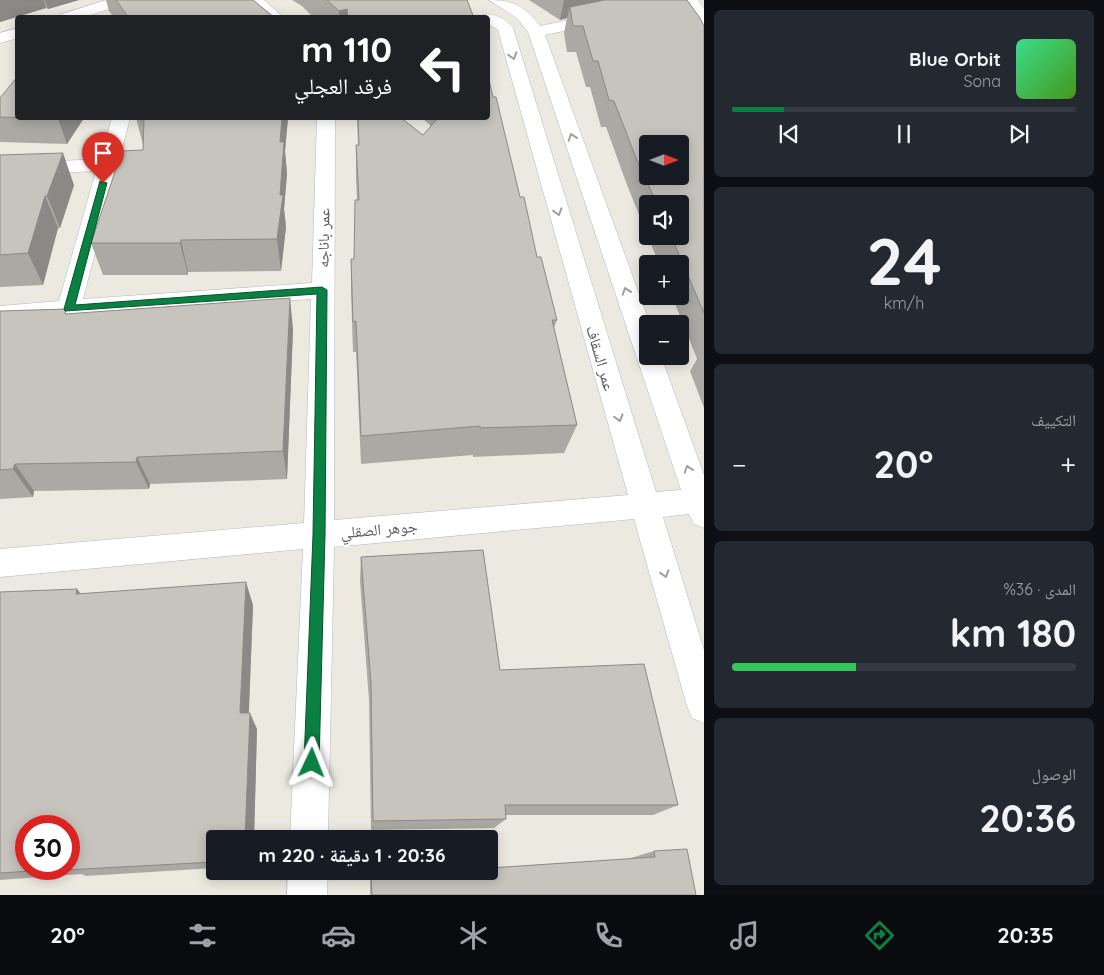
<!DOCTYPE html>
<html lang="ar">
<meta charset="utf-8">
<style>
body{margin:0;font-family:Quicksand,"Noto Naskh Arabic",sans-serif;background:#242831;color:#f1f3f6;direction:rtl;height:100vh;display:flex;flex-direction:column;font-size:19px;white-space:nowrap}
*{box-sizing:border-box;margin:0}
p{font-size:16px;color:#9ea1a6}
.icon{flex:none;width:28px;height:28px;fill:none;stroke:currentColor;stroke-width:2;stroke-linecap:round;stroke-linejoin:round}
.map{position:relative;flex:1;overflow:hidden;direction:ltr}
.side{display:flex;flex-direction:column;gap:10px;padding:10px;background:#0d0f14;width:400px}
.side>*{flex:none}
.top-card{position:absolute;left:15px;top:15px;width:475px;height:105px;border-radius:5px;box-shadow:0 2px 12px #0003;direction:rtl;background:#202124;color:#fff;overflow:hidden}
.needle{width:32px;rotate:90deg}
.buttons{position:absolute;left:639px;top:135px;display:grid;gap:10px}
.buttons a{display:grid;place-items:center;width:50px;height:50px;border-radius:5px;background:#171b24;box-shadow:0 2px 12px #0003;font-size:25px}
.speed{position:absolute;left:15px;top:815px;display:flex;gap:10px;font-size:25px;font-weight:700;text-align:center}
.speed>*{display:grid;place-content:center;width:65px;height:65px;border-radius:50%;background:#171b24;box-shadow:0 2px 12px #0003;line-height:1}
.speed .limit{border:8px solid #d22;background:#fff;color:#111}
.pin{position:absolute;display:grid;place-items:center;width:42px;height:42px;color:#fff;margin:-51px -21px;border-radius:50% 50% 50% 0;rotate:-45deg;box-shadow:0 0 5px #0007}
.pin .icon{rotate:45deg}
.me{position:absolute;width:55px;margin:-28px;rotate:2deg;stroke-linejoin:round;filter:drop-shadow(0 0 4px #0008)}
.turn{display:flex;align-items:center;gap:18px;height:105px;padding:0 15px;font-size:22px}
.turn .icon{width:65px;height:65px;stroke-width:2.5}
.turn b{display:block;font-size:35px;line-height:42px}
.big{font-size:38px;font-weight:700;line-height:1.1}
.side .widget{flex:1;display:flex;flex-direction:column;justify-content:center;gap:8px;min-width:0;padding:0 18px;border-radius:8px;background:#242831}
.side .dial{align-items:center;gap:0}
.dial b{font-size:65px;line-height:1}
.song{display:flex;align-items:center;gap:15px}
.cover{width:60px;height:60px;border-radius:8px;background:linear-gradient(135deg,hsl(150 70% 55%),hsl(100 70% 35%))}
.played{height:5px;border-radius:2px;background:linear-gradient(90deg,#0b8043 15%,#363941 15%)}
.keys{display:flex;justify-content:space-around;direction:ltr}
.heat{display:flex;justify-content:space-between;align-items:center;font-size:28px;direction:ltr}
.charge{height:8px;border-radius:4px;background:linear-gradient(90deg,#34c759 36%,#363941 0)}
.trip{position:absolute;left:206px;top:830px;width:292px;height:50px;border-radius:5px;background:#171b24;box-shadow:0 2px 12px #0003;font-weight:700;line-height:50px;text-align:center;direction:rtl}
.dock{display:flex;height:80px;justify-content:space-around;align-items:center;background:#090b0e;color:#9ea1a6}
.dock .icon{width:35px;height:35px}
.dock .active{color:#0b8043}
.dock b{font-size:22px;color:#f1f3f6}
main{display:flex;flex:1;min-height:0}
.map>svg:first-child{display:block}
</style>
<main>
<section class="side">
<div class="widget">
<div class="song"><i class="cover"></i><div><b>Blue Orbit</b><p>Sona</p></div></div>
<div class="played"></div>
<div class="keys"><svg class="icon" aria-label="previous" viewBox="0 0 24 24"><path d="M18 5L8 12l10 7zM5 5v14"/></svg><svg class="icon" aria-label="pause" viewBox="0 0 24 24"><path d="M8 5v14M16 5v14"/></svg><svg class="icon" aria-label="next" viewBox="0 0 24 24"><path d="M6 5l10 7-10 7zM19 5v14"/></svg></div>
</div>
<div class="widget dial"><b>24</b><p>km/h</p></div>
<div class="widget"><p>التكييف</p>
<div class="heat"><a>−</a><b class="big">20°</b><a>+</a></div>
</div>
<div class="widget"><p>المدى · 36%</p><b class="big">180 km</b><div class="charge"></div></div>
<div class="widget"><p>الوصول</p><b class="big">20:36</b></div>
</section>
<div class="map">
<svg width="704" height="895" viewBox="0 0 704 895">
<rect width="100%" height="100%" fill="#ece9e1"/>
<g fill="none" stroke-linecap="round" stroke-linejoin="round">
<!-- minor casing -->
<g stroke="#b4b7bb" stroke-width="1">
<g id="minor">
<polygon points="106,0 129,0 126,3 82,18 57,18 59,15"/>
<polygon points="247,0 264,0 284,18 266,18"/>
<path d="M489 0C515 0 525 7 540 26L603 13 609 15 611 18 609 21 545 35 650 324H648V356H661L704 475V528L694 524 689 514 663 517 704 650V723L692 718 687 706 634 519 334 547 328 839H290L303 549 0 577V549L304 523 311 299 0 322V306L59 301 96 171 0 176V164L100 159 112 118H130L83 299 312 283 317 118H335L334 520 628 495 498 30 488 24V18H480L482 15C493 12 507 20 513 28L656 492 681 490 528 32 517 18Z"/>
<polygon points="682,0 698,0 704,9 704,26 698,24"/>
<polygon points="18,28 18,38 0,43 0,33"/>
<polygon points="288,871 328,871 327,895 287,895"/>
</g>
</g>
<!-- minor -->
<use href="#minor" fill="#fff" fill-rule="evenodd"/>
</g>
<!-- wall -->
<g fill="#aba9a3" fill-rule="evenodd">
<polygon points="0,0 79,0 48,9 46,8 0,22"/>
<polygon points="106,0 253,0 275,18 114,18 109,11"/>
<polygon points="292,0 467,0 474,18 314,18 302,6"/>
<path d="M529 0H687L704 26V408L690 371 697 359 672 296H680V264H659L627 185 606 127H601L590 87H586L576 52H567L564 33 567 18 560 20ZM648 204H680V236H648Z"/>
<polygon points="0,98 84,118 67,144 0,142"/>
<polygon points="136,118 292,118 288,118 285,151 287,174 284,209 286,227 281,271 188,272 188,275 103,275 91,243 143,150 143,145"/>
<polygon points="357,118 401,118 423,135 431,126 422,118 488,118 520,197 537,257 557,320 554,328 577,425 564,453 473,457 473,455 361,464 356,352 353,352 351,290 351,259 354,259 357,200 356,177 356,145 358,145"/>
<polygon points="0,155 74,185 60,228 58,228 43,285 0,287"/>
<polygon points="0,311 69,314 293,329 287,479 150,484 149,489 34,491 33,497 0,499"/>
<polygon points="361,557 500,670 678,805 653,815 506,815 506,819 494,828 371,830 369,700 360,581"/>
<polygon points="0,592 80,593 253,605 249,713 257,729 254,839 215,839 215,868 86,876 81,874 0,880"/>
<polygon points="654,851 696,895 370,895 370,881 371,876 631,859 631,858"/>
</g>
<!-- shaded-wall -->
<g fill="#8b8985">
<polygon points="0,0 44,0 46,8 0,22"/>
<polygon points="45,0 79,0 48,9"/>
<polygon points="564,0 658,0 570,7 567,18 560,20"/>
<polygon points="347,9 347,18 339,18 339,11"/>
<polygon points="59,118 84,118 67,144 58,119"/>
<polygon points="282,118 288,118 285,151 287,174 284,209 286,227 281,271 277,239 280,195 280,142"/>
<polygon points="63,153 74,185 60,228 47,196"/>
<polygon points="45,196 58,228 43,285 28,253"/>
<polygon points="181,240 188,272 188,275 180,243"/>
<polygon points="290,298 293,329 287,479 283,451"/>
<polygon points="137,457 150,484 149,489 136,462"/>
<polygon points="15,464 34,491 33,497 13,469"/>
<polygon points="246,582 253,605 248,729 240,713"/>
<polygon points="77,589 94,611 76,594"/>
<polygon points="250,713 257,729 254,839 245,839"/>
</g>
<!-- building -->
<g fill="#c7c4be" stroke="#8b8985" fill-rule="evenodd">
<polygon points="116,0 253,0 275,18 129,18"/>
<polygon points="327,0 467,0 474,18 348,18 347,9 339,11"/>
<path d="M605 0H687L700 18 704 26V313L671 236H680V204H657L636 158 614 101 609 100 598 61H593L583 26H573L570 7ZM648 144H680V176H648Z"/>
<polygon points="18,76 18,118 59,118 58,119 0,117 0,98"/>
<polygon points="488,76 493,97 496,97 520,197 524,197 537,257 541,257 557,320 552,320 577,425 480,428 480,426 361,436 356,321 353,322 351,259 354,259 355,200 359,200 356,145 359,145 358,118 401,118 423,135 438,118 488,118"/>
<polygon points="144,118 282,118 280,142 284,142 280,195 283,195 277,239 181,240 180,243 91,243 122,151 143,150"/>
<polygon points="63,153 47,196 45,196 28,253 0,255 0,155"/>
<polygon points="290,298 283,451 137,457 136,462 15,464 13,469 0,470 0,311 66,309 65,314"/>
<polygon points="483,550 500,670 644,664 678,805 505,805 506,819 373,821 371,683 361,557"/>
<polygon points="246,582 240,713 250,713 245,839 215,839 215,862 64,870 64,869 69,869 69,826 26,826 26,869 62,869 0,873 0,592 77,589 76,594"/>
<polygon points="687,849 696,895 372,895 371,876 447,871 490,871 490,868 655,857 654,851"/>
</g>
<!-- one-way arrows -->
<defs><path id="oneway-chevron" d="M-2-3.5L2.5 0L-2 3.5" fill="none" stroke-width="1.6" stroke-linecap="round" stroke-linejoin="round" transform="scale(1.25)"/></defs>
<g stroke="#9c9ea0">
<use href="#oneway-chevron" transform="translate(513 56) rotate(74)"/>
<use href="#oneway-chevron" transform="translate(572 137) rotate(-109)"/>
<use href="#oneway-chevron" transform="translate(558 212) rotate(74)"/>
<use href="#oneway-chevron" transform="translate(626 291) rotate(-109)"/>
<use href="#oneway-chevron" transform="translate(619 418) rotate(74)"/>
<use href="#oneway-chevron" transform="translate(688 469) rotate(-109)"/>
<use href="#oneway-chevron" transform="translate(665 574) rotate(73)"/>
</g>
<!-- route -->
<polygon fill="#0b8043" stroke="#07532c" points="100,181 107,183 75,305 322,287 327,290 325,535 319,763 317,768 312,770 306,768 304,763 313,535 317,294 65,311 64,309"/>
<g text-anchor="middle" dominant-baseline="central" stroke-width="4.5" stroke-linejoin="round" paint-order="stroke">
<!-- street labels -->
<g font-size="16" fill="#5a5d61" stroke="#fff">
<text transform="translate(323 238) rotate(-89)">عمر باناجه</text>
<text transform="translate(601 358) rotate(74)">عمر السقاف</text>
<text transform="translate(379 529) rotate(-5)">جوهر الصقلي</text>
</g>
</g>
</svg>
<div class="buttons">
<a><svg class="needle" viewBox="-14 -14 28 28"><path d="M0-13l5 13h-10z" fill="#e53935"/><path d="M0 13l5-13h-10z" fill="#9ea1a6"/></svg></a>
<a><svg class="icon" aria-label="sound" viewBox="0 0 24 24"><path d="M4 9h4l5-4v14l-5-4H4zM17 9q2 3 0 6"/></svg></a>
<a>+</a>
<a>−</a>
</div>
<div class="speed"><div class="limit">30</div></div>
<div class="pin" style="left:103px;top:183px;background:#d93025"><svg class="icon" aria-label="arrive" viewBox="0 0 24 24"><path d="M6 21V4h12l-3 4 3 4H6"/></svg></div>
<svg class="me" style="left:312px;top:763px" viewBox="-20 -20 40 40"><path d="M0-17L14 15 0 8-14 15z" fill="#0b8043" stroke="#fff" stroke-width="4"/></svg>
<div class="trip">20:36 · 1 دقيقة · 220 m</div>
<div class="top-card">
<div class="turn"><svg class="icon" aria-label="left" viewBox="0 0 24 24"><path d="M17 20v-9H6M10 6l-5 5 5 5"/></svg><div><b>110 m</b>فرقد العجلي</div></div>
</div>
</div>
</main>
<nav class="dock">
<b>20:35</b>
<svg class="icon active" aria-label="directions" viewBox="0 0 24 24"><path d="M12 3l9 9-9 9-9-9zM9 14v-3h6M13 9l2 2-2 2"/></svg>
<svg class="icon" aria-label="music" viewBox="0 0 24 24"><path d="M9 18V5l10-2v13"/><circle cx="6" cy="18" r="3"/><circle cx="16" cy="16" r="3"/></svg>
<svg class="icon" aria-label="phone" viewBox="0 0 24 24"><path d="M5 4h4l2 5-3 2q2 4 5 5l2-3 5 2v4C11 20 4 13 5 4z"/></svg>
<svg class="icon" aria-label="climate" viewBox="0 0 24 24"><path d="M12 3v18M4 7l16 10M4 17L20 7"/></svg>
<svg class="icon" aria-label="car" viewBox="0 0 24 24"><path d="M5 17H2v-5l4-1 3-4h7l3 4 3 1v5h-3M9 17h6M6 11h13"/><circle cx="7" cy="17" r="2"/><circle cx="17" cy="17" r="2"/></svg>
<svg class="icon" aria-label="filters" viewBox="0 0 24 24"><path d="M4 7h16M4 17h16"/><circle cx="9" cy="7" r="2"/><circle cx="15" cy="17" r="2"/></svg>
<b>20°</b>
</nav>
